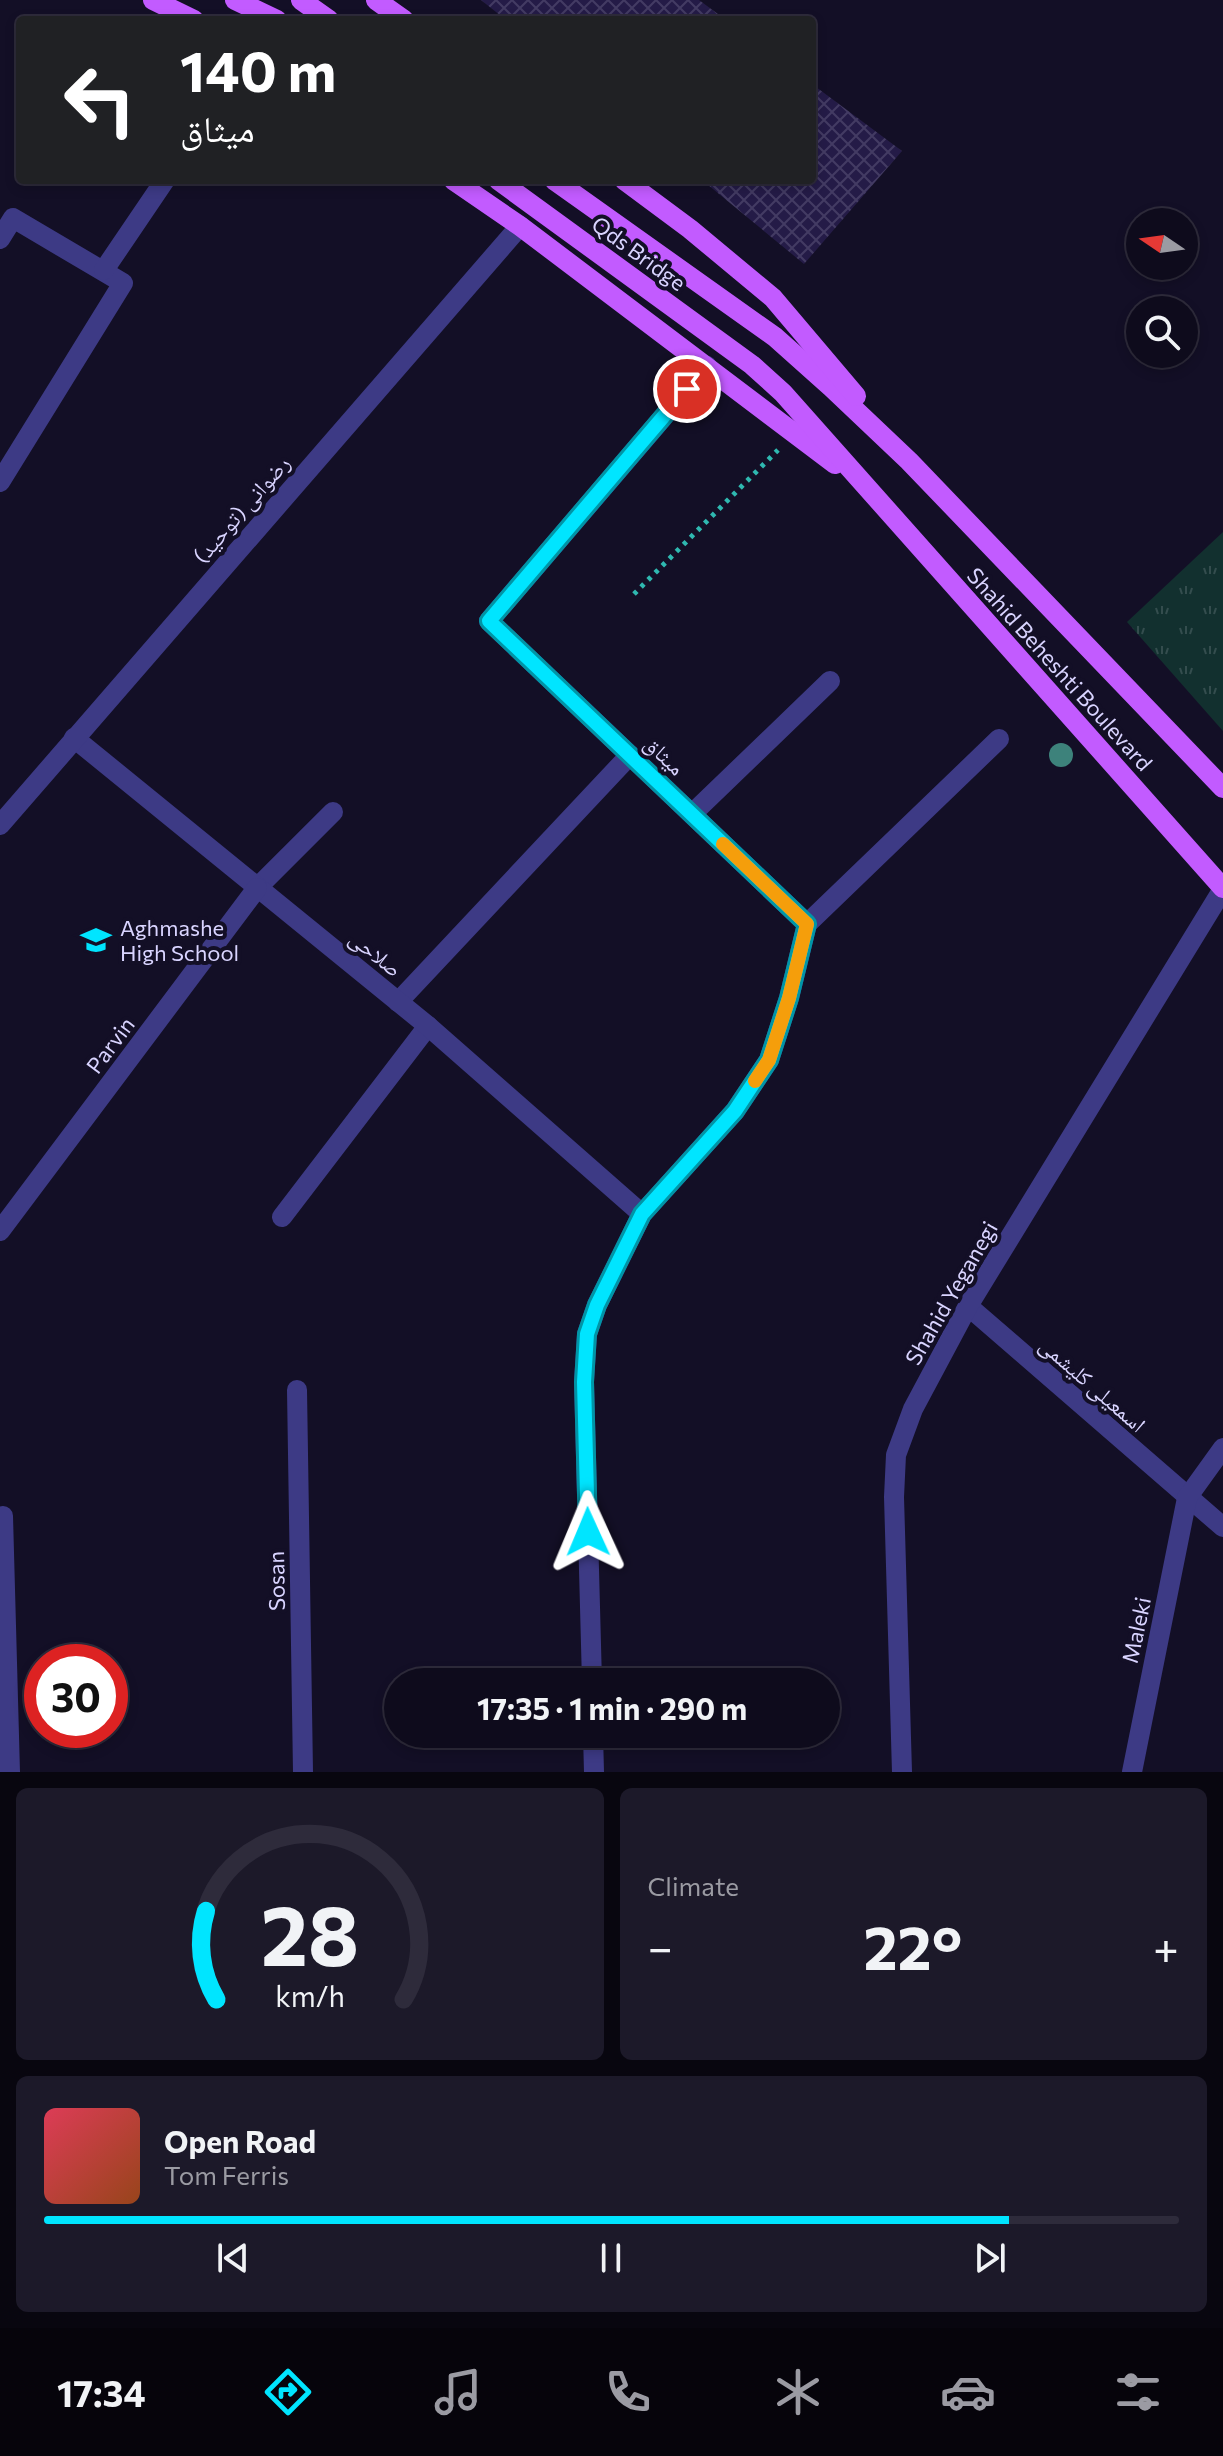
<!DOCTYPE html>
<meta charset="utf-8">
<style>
body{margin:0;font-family:Commissioner,"Noto Naskh Arabic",sans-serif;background:#1c1929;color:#f1f3f6;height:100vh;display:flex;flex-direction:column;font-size:30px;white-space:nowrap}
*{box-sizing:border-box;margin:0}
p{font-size:26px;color:#9b9ba3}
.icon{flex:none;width:44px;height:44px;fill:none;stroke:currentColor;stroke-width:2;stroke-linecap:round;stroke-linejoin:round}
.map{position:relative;height:1772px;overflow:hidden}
.side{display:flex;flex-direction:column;gap:16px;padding:16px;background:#08060f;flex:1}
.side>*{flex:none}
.banner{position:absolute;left:16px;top:16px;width:800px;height:168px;border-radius:8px;box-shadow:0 4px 12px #0003,0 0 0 2px #2e2b3b;background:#202124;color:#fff;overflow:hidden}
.needle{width:52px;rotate:283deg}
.fabs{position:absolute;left:1126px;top:208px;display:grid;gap:16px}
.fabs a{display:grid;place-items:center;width:72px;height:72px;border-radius:50%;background:#0e0b1c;box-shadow:0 4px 12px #0003,0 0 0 2px #2e2b3b;font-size:40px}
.speed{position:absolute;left:24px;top:1644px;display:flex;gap:16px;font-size:40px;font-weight:700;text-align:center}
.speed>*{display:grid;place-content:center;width:104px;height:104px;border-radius:50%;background:#0e0b1c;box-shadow:0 4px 12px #0003,0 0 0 2px #2e2b3b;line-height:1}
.speed .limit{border:12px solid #d22;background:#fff;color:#111}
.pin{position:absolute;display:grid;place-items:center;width:68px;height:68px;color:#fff;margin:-34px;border:4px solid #fff;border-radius:50%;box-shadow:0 2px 8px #0007}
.me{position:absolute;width:88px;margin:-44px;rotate:359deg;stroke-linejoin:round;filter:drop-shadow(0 0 6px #0008)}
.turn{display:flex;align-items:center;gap:28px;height:168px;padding:0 32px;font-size:36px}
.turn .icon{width:104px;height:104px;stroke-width:2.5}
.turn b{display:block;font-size:56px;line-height:68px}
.big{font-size:60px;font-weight:700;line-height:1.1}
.side .card{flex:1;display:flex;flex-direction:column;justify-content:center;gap:12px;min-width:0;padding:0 28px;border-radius:12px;background:#1c1929}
.side .dial{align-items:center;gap:0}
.dial svg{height:208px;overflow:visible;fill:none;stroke:#2e2b3b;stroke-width:7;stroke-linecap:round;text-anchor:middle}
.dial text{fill:#f1f3f6;stroke:none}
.song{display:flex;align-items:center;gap:24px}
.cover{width:96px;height:96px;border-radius:12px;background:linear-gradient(135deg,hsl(350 70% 55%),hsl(20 70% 35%))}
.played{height:8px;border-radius:4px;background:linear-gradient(90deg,#00e5ff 85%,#2e2b3b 85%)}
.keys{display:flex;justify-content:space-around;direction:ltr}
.heat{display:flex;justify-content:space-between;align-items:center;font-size:44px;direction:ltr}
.side .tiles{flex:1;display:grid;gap:16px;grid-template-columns:1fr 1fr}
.card:last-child{grid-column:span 2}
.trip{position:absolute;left:384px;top:1668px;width:456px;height:80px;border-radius:40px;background:#0e0b1c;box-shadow:0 4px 12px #0003,0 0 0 2px #2e2b3b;font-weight:700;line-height:80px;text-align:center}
.menu{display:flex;height:128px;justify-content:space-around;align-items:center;background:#06040b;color:#9b9ba3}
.menu .icon{width:56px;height:56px}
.menu .on{color:#00e5ff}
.menu b{font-size:36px;color:#f1f3f6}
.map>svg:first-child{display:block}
</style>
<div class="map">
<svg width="1223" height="1772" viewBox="0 0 1223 1772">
<defs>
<pattern id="park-tufts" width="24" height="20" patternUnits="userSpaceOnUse" patternTransform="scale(2)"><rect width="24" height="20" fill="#12302f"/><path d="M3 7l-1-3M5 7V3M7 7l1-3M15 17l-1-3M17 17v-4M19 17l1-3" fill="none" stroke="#344d4e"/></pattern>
<pattern id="building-cross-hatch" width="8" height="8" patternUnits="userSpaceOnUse" patternTransform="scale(2)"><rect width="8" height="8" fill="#241b47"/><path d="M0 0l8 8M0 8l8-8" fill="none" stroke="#433b63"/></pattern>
</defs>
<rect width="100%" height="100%" fill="#130f26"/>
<!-- park -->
<polygon fill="url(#park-tufts)" points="1223,532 1223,731 1127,622"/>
<!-- building -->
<g fill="url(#building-cross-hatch)">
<polygon points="481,0 699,0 726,20 506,20"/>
<polygon points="812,84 902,151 804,264 702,180 812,180"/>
</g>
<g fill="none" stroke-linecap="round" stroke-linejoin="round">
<!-- path -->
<polyline stroke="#2fb8b0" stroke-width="5" stroke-dasharray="4 6" stroke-linecap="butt" points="634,594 778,450"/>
<!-- service -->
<g stroke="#3d3a85" stroke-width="20">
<polyline points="0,239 13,218 123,283 0,482"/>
<polyline points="104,270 165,180"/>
<polyline points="707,366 489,621 807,924"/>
<polyline points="692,814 830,681"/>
<polyline points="257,888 333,812"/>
<polyline points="398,1002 630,755"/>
<polyline points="282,1217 428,1026"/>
</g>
<!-- minor -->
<g stroke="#3d3a85" stroke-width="20">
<polyline points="74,738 428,1026 642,1214"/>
<polyline points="0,1231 257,888"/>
<polyline points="968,1306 1223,1527"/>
<polyline points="297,1390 303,1772"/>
<polyline points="3,1516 10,1772"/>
<polyline points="592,1682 584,1382 587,1334 597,1305 642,1214 735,1111 769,1060 789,998 807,924 999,739"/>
<polyline points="593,1734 594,1772"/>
<polyline points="902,1772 894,1497 896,1455 913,1409 968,1306 1223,889"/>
<polyline points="1132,1772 1187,1498 1223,1448"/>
</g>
<!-- tertiary -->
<polyline stroke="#3d3a85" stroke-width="20" points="0,825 520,226"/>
<!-- primary -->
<g stroke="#c25bff" stroke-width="20">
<polyline points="153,0 194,20"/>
<polyline points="235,0 277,20"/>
<polyline points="301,0 329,20"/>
<polyline points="376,0 404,20"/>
<polyline points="453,180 520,226 835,464"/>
<polyline points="498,180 752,365 783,393 1223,888"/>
<polyline points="554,180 775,337 831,387 909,461 1223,788"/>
<polyline points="624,180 690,229 773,298 856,396"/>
</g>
</g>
<!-- trees -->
<circle fill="#3d827b" cx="1061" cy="755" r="12"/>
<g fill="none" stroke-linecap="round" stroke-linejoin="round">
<!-- route casing -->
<g stroke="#0095a6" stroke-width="20">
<polyline id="route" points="588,1532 584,1382 587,1334 597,1305 642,1214 735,1111 769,1060 789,998 807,924 489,621 687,389"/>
</g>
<!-- route -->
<use href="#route" stroke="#00e5ff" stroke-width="14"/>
<!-- slow -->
<polyline stroke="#f59e0b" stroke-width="14" points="723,844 807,924 789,998 769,1060 755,1081"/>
</g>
<!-- icons -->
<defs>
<g id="school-bare" transform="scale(2.4)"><path d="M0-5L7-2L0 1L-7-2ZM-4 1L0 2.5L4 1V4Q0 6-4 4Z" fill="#00e5ff" stroke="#130f26" stroke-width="2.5" paint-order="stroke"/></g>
</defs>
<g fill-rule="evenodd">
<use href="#school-bare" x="96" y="940"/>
</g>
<g text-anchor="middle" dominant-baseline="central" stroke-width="8" stroke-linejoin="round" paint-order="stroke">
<!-- street labels -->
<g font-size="22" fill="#d9d4ff" stroke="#130f26">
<text transform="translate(639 253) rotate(36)">Qds Bridge</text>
<text transform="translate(241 509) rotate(-49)">رضوانی (توحید)</text>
<text transform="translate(1060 669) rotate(48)">Shahid Beheshti Boulevard</text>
<text transform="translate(665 755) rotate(44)">میثاق</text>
<text transform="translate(376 953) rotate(39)">صلاحی</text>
<text transform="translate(110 1045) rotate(-53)">Parvin</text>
<text transform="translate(951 1293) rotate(-60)">Shahid Yeganegi</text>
<text transform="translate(1093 1384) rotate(41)">اسمعیلی کلیشمی</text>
<text transform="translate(276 1581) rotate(-91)">Sosan</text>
<text transform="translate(1136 1630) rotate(-78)">Maleki</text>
</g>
<!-- poi labels -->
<g font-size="22" fill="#d9d4ff" stroke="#130f26" text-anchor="start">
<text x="120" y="927">Aghmashe<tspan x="120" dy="25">High School</tspan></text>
</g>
</g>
</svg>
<div class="fabs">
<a><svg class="needle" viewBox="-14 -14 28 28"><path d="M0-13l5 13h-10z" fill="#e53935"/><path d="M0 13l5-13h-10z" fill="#9b9ba3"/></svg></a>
<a><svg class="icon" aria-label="search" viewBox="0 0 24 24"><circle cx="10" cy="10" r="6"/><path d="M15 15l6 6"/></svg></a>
</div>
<div class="speed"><div class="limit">30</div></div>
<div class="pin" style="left:687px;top:389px;background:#d93025"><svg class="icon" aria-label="arrive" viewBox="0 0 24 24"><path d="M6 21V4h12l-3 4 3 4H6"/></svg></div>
<svg class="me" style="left:588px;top:1532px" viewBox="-20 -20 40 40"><path d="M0-17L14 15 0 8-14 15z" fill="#00e5ff" stroke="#fff" stroke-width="4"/></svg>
<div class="trip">17:35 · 1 min · 290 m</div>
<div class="banner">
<div class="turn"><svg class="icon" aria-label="left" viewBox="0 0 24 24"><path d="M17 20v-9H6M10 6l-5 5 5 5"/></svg><div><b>140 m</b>میثاق</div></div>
</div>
</div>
<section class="side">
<div class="tiles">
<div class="card dial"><svg viewBox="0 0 100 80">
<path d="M14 69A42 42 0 1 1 86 69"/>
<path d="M14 69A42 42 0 0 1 10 35" stroke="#00e5ff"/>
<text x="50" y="56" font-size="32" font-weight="700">28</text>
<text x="50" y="72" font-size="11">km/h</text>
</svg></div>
<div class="card"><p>Climate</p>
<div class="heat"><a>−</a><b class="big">22°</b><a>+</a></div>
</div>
<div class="card">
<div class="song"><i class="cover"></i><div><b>Open Road</b><p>Tom Ferris</p></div></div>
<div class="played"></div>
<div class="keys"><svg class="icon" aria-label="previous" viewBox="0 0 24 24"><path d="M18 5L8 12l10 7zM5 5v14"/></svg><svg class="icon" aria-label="pause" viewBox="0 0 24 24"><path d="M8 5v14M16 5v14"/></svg><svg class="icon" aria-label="next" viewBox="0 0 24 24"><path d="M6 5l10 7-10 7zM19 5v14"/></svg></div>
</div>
</div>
</section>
<nav class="menu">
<b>17:34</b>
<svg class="icon on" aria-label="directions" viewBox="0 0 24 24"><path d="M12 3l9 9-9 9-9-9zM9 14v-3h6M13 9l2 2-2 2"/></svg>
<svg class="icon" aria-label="music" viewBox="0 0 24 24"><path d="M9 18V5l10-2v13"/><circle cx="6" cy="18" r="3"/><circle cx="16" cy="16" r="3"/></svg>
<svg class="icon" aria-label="phone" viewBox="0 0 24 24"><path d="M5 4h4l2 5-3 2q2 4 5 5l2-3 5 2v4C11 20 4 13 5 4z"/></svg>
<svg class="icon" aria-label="climate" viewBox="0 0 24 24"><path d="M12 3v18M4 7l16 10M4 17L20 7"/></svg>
<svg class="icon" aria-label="car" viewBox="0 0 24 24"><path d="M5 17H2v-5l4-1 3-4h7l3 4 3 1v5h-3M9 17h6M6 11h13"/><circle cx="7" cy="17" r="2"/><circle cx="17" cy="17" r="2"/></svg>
<svg class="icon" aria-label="filters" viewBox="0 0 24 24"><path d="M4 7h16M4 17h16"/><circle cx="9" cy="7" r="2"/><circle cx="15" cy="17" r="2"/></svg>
</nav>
